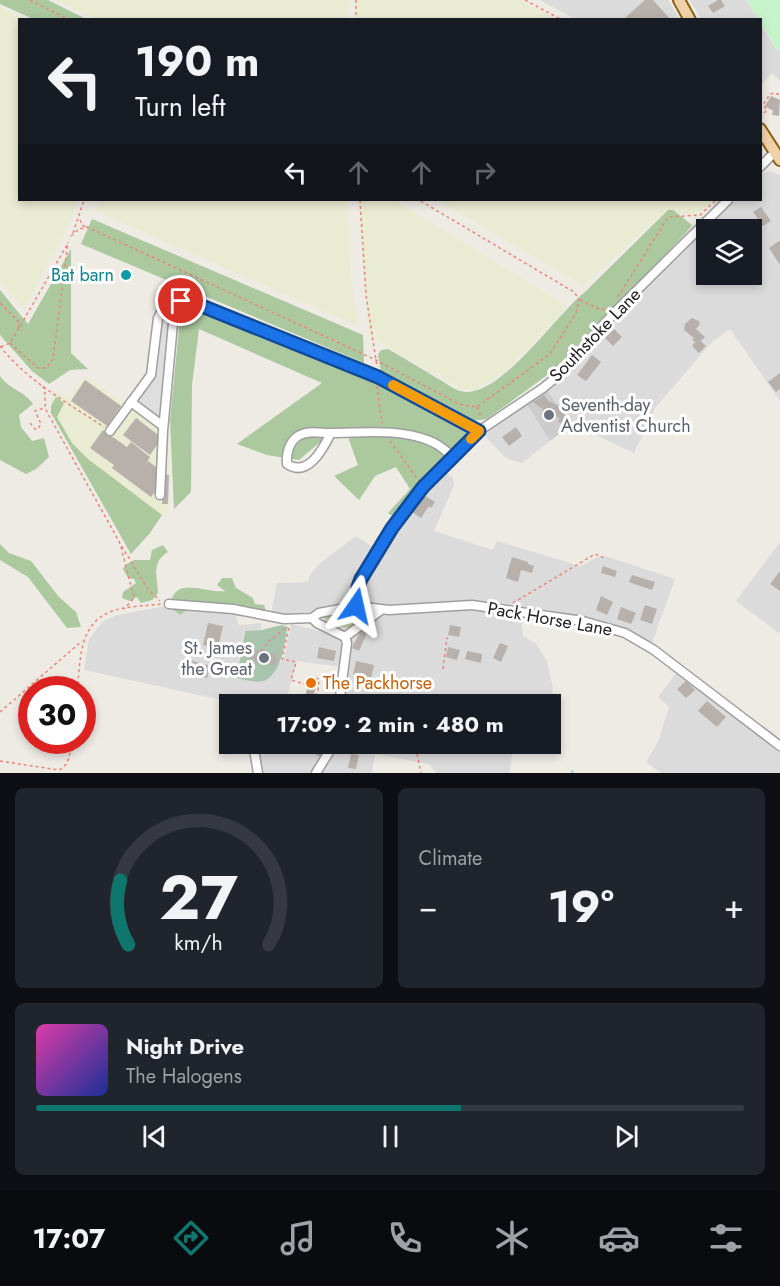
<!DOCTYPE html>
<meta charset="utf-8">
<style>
body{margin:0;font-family:Jost,sans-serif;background:#20242c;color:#f1f3f6;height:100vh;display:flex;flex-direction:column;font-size:22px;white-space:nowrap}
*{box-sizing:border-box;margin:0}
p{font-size:20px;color:#9ea1a6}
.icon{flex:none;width:33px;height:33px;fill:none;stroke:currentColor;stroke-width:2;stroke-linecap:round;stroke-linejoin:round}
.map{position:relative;height:773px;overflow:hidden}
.drawer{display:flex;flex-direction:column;gap:15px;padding:15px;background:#0d0f14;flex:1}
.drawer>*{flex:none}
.banner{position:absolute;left:18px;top:18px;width:744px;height:183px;border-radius:0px;box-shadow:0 3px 9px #0003;background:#171b24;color:#f1f3f6;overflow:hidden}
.fabs{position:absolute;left:696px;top:219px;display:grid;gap:12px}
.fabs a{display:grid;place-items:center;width:66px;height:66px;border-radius:0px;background:#171b24;box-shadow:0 3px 9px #0003;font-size:30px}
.speed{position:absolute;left:18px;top:676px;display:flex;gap:12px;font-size:30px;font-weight:700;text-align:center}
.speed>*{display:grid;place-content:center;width:78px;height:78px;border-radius:50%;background:#171b24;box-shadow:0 3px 9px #0003;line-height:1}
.speed .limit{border:9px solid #d22;background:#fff;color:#111}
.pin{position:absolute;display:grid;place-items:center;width:51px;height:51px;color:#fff;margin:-26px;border:3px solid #fff;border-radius:50%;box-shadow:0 2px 6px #0007}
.me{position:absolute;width:66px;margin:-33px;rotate:11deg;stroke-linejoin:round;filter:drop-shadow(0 0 4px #0008)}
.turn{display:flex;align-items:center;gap:21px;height:126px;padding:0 18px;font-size:27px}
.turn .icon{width:78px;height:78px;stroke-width:2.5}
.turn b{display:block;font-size:42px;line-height:51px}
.lanes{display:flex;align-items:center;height:57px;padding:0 18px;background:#0003;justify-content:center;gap:30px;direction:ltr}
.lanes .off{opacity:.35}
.big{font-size:45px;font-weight:700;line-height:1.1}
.drawer .card{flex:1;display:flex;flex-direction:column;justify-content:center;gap:9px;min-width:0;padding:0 21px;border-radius:9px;background:#20242c}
.drawer .dial{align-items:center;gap:0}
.dial svg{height:156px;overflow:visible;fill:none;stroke:#363941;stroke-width:7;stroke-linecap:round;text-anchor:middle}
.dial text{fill:#f1f3f6;stroke:none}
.song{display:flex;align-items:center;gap:18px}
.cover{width:72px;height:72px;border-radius:9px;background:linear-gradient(135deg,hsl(320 70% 55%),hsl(230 70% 35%))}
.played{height:6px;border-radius:3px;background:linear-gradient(90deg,#0f766e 60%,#363941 60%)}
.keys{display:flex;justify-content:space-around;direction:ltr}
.heat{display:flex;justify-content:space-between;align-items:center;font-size:33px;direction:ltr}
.drawer .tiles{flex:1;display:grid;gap:15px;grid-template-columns:1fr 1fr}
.card:last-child{grid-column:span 2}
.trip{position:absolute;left:219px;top:694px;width:342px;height:60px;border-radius:0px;background:#171b24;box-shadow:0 3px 9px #0003;font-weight:700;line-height:60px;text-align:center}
.menu{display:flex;height:96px;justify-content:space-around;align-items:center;background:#090b0e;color:#9ea1a6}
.menu .icon{width:42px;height:42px}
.menu .current{color:#0f766e}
.menu b{font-size:27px;color:#f1f3f6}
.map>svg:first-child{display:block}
</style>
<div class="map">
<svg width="780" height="773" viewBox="0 0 780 773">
<rect width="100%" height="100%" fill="#eeebe5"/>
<!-- residential -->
<g fill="#dcdbdb" fill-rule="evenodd">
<polygon points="540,0 668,0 680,19 575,19"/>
<polygon points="690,0 746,0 758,19 701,19"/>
<polygon points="760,23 777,50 780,48 780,81 772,73 761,85"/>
<path d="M770 171 780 175V401L730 329 712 342 655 408 634 453 573 424 547 391 573 367 589 346 735 200H760L761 176 765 172ZM706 230H752V274H706Z"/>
<polygon points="527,405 550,441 522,463 506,458 483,434"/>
<polygon points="444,471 453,478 454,485 434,531 493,550 497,541 580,566 602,555 675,579 652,643 633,632 595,618 520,608 523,636 536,644 547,661 553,689 550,701 546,705 343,705 349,646 356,630 385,613 362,600 361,589 392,531 415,500"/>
<polygon points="356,536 376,549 355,584 351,599 321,610 285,615 271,613 277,583 308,582 310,575 318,565"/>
<polygon points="780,542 780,634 736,601"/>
<polygon points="171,605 236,613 238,625 261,623 262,629 244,631 238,678 253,682 266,680 284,658 291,624 340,636 343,641 340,667 297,661 285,705 245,705 84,670 89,639 103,621 117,615"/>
<polygon points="677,672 763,737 780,752 780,773 661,773 646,762 658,742 669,707 658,697"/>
<polygon points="255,744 332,744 314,773 261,773"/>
<polygon points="338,744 513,744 510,773 437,773 428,764 375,754 372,773 321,773"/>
</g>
<!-- religious -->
<polygon fill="#ccc" points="547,391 573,424 550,441 527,405"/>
<!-- farmland -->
<g fill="#e9ebd3">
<polygon points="56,0 349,0 348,19 95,19"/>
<polygon points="356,0 520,0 557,19 356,19"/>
<polygon points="0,7 26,19 20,20 20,200 78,200 69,225 24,310 0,282"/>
<polygon points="98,200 347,200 352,287 359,327 95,211"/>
<polygon points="358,200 395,200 567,306 543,334 503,373 475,390 461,389 369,336"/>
<polygon points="437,200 714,200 699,213 692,215 663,213 583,286"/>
<polygon points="85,376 169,433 169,513 162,515 88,459 72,443 51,406 54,390 69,398"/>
</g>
<!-- grass -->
<polygon fill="#cae2b1" points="345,614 372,614 349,628 327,623 327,620 320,617"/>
<!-- forest -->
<g fill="#abc89f">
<polygon points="0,0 48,0 86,19 33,19 0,4"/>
<path d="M668 210H673L692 225 685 234 554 370 487 419 473 421 463 420 382 377 378 355 381 350 388 349C405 359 423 369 440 380 446 383 453 389 460 391 497 403 558 312 585 292Z"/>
<polygon points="92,219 363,335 364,363 81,244"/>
<polygon points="71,249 71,353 88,369 70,370 49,384 32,371 0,335 0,290 28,324"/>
<polygon points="190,306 380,382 470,432 418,487 395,518 388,513 410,489 396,467 375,476 359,500 334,476 358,465 348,437 325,438 299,460 267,455 237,444 322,383 199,329 192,385 191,492 174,509 170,420 181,308"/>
<path d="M0 376C10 390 23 390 33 404L19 415 21 427 32 441 44 438 49 457 36 469 26 474 0 460Z"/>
<polygon points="56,397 64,403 57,417 72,443 88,459 162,515 150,533 131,554 51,413 51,406"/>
<polygon points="0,544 9,553 31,561 59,597 76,612 81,627 67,628 28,577 0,560"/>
<path d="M163 545 168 552C150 563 158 577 158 593L152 600 141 603 137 597 130 601 122 598 123 592 136 583 134 579 128 578 123 569 125 565 134 560H150L152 550Z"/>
<path d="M222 578H232L236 588 253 598 255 604 264 605 266 611 261 615 250 617 239 612 191 607 180 615 172 609 176 606 171 601C178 576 207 594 225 591L217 585Z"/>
</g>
<!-- cemetery -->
<path fill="#a9c4ad" d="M281 625 288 627C284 643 283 670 266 680 258 684 246 680 237 678L245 631 262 630Z"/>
<!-- park -->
<polygon fill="#c7f3cb" points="747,0 780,0 780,48 778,51 761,23 760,20 758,19"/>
<!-- parking -->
<polygon fill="#dedede" points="160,326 171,328 162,423 137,403 155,377"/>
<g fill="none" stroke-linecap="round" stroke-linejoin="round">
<!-- stream -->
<polyline stroke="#abcdd7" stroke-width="2" points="572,771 573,773"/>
</g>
<!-- building -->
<g fill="#b7b0ab">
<polygon points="645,0 653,0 671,20 628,20 626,17"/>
<polygon points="718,0 721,0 725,6 713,13 708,6"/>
<polygon points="771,96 780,100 779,116 772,115 773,111 765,106"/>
<polygon points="761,207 771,221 763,226 753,212"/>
<polygon points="779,241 780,242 780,265 769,248"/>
<polygon points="692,318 699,321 700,324 696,329 705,337 701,341 706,346 699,353 692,346 695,342 692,340 694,338 684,330 685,324"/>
<polygon points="614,329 622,337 613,346 605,338"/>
<polygon points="592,355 601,362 586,381 577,375"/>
<polygon points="780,373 780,389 776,392 768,382"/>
<polygon points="85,380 121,406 107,426 71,401"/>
<polygon points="544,395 549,402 557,405 572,424 564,429 563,424 558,422 560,418 542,411 543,409 533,402"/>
<polygon points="136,418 162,438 150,455 123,435"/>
<polygon points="516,427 522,436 509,446 502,437"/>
<polygon points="103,430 127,447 131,442 150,457 144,467 148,461 160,470 160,478 155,486 158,488 151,497 112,468 114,465 90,448"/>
<polygon points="163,474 169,475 168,504 162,504"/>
<polygon points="424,495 435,502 431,508 429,506 421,518 409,510 415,500 420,502"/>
<polygon points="512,557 528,562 528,564 534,566 532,573 521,570 518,582 506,578"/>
<polygon points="603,566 617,571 615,577 601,573"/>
<polygon points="780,571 780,591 770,584"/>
<polygon points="632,575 655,582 652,590 629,582"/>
<polygon points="601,596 613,602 607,615 596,610"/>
<polygon points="645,605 657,609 652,624 640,620"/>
<polygon points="621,607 636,613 631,624 617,619"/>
<polygon points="208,623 223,626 218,648 203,645"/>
<polygon points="450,625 461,627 459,637 448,635"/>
<polygon points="361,630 367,633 359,651 352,648"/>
<polygon points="500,643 508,646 501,662 493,658"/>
<polygon points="319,647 336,651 334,661 317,658"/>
<polygon points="448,647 460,650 457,660 446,657"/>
<polygon points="253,649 278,655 275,666 250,660"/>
<polygon points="467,651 482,654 481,663 465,659"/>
<polygon points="185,659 211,666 207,678 182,671"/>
<polygon points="356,661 374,665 369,687 359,685 360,676 353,675"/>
<polygon points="310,678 317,680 313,699 305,697"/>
<polygon points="686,681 695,690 686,698 677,689"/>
<polygon points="707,701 726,717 717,727 698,711"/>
<polygon points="304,744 314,744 324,750 320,757 302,747"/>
<polygon points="339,744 368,746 367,753 338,749"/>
<polygon points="351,754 359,755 356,769 348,768"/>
</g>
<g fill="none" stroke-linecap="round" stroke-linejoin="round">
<!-- minor casing -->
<g stroke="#9f9f9f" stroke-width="11">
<g id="minor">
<polyline points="760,167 775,152"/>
<polyline points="131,402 163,426"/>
<polyline points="110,431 151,375 158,318 164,307 175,302"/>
<path d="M331 433C323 449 308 478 287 464 286 454 289 442 298 436 307 430 320 433 330 433 363 433 399 428 430 441 439 444 446 451 453 457"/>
<polyline points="160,495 163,431 175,302 187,300 378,377 479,431"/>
<polyline points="169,604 233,609 284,619 312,618 319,613 356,606 389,610 472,605 583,621 625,633 654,650 780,746"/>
<polyline points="356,606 358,587 361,579 392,528 423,487 479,431 543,388 560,374 615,312 728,200"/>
<polyline points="312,618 317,623 345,637 347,643 339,705"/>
<polyline points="345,637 381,610"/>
<polyline points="253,744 258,773"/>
<polyline points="367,744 387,747 412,748"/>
<polyline points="316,773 334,744"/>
</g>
</g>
<!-- major casing -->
<g stroke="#876011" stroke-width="14">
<g id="major">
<polyline points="679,0 690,20"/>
<polyline points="760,129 780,160"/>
</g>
</g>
<!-- path -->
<g stroke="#ea867b" stroke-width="1.5" stroke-dasharray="3 3" stroke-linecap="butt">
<polyline points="30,0 70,20"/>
<polyline points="356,0 356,20"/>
<polyline points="525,0 562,20"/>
<polyline points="764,113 767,110 763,105 770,94 775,93 780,95"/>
<polyline points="360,200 366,295 377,367"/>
<polyline points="80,220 82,225 86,227"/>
<polyline points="73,233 84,200"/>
<polyline points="71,236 79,229 87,227 376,360 459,404 477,407 550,354 576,313 579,299 574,292 419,200"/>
<polyline points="618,297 668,217 700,215 716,200"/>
<polyline points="580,300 601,310 606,309"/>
<polyline points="0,303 19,322 19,328"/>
<polyline points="10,343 38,368 46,368 53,359 68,242"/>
<path d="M0 346C27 381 68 403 104 427"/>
<polyline points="1,347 10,343 15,335 67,245"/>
<polyline points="547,374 556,365"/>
<path d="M43 386C47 395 43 403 47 412L121 545 147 588 160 601"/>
<polyline points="377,386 382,423"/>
<polyline points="477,407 482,418"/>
<polyline points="30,423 35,429 38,429 41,424 35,411 44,408"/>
<polyline points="390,441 419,481"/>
<polyline points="121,547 134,598 124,609"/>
<polyline points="513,603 595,554 604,558"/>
<polyline points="289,628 282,659 296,662 291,680 307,685 310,677 319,679 318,690 312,703 303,700"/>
<polyline points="261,651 269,641 287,627"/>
<polyline points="443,669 447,637"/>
<path d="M77 690C81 661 78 625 110 612 123 606 147 606 162 604"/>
<polyline points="0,712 82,641"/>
<polyline points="417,754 421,773"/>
<path d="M0 761 59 770C70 765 70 752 71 741"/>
</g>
<!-- minor -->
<use href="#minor" stroke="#fff" stroke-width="8"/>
<!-- major -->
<use href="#major" stroke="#f1d1a7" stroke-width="10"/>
</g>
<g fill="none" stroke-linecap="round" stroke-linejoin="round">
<!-- route casing -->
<g stroke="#114b97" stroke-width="15">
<polyline id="route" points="181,301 187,300 378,377 479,431 423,487 392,528 361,579 358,587 356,606"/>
</g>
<!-- route -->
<use href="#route" stroke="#1a73e8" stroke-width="10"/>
<!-- slow -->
<polyline stroke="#f59e0b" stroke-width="10" points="393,385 479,431 471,439"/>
</g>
<!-- markers -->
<circle fill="#0f9aa8" stroke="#fff" stroke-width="2" cx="126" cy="275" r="6"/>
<g fill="#6b7280" stroke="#fff" stroke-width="2">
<circle cx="549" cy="415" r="6"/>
<circle cx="264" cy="658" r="6"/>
</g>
<circle fill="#e8710a" stroke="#fff" stroke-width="2" cx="311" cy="683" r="6"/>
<g text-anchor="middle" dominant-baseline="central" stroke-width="6" stroke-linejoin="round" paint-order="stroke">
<!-- culture labels -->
<g font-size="18" fill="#0d838f" stroke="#fff" text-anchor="end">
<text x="114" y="275">Bat barn</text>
</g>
<!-- street labels -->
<g font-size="18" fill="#1e1e1e" stroke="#fff">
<text transform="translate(595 335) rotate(-46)">Southstoke Lane</text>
<text transform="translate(550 619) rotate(10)">Pack Horse Lane</text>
</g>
<!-- worship labels -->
<g font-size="18" fill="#5b616d" stroke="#fff" text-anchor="start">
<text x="561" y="405">Seventh-day<tspan x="561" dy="21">Adventist Church</tspan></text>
<text x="252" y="648" text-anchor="end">St. James<tspan x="252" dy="21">the Great</tspan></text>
</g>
<!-- food labels -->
<g font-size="18" fill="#c56008" stroke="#fff" text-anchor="start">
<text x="323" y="683">The Packhorse</text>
</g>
</g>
</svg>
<div class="fabs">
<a><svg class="icon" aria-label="layers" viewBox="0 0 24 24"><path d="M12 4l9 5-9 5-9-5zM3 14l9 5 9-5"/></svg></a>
</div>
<div class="speed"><div class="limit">30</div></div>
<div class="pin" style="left:181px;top:301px;background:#d93025"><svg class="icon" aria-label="arrive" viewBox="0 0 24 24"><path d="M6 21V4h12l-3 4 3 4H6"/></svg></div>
<svg class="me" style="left:356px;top:606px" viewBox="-20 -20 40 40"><path d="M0-17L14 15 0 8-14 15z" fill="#1a73e8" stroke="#fff" stroke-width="4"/></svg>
<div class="trip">17:09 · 2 min · 480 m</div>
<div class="banner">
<div class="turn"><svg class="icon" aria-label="left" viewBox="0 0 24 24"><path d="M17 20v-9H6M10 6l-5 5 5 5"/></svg><div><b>190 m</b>Turn left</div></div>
<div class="lanes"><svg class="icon" aria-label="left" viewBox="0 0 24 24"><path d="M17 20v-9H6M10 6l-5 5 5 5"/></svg><svg class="icon off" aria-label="ahead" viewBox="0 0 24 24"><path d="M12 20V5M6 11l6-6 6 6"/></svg><svg class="icon off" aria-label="ahead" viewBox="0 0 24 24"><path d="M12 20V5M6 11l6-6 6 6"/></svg><svg class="icon off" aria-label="right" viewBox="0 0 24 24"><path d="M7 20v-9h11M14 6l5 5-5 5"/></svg></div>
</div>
</div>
<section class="drawer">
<div class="tiles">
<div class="card dial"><svg viewBox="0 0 100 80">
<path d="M14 69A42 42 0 1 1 86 69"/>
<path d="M14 69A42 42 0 0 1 10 36" stroke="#0f766e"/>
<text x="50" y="56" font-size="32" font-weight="700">27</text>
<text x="50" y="72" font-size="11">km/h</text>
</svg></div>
<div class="card"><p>Climate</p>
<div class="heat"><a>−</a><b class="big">19°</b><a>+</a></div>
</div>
<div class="card">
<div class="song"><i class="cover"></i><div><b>Night Drive</b><p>The Halogens</p></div></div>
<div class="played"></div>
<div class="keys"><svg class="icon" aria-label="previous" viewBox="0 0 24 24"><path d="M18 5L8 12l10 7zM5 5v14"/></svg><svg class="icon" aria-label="pause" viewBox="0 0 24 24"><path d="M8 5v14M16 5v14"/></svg><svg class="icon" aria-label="next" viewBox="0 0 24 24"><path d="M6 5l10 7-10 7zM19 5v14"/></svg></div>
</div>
</div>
</section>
<nav class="menu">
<b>17:07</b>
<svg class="icon current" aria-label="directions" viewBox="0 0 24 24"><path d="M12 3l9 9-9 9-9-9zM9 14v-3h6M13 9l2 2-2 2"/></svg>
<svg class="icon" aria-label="music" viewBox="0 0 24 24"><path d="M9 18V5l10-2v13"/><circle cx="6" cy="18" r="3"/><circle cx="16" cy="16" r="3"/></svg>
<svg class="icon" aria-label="phone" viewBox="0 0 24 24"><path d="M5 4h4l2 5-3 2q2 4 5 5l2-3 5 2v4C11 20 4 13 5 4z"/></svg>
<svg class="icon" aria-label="climate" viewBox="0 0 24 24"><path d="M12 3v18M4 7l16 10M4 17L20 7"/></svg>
<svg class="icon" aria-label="car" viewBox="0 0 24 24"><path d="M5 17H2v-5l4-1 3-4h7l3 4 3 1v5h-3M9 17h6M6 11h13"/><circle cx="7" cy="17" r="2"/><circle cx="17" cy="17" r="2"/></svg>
<svg class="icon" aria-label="filters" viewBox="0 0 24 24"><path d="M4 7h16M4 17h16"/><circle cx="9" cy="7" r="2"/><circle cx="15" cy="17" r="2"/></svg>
</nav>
